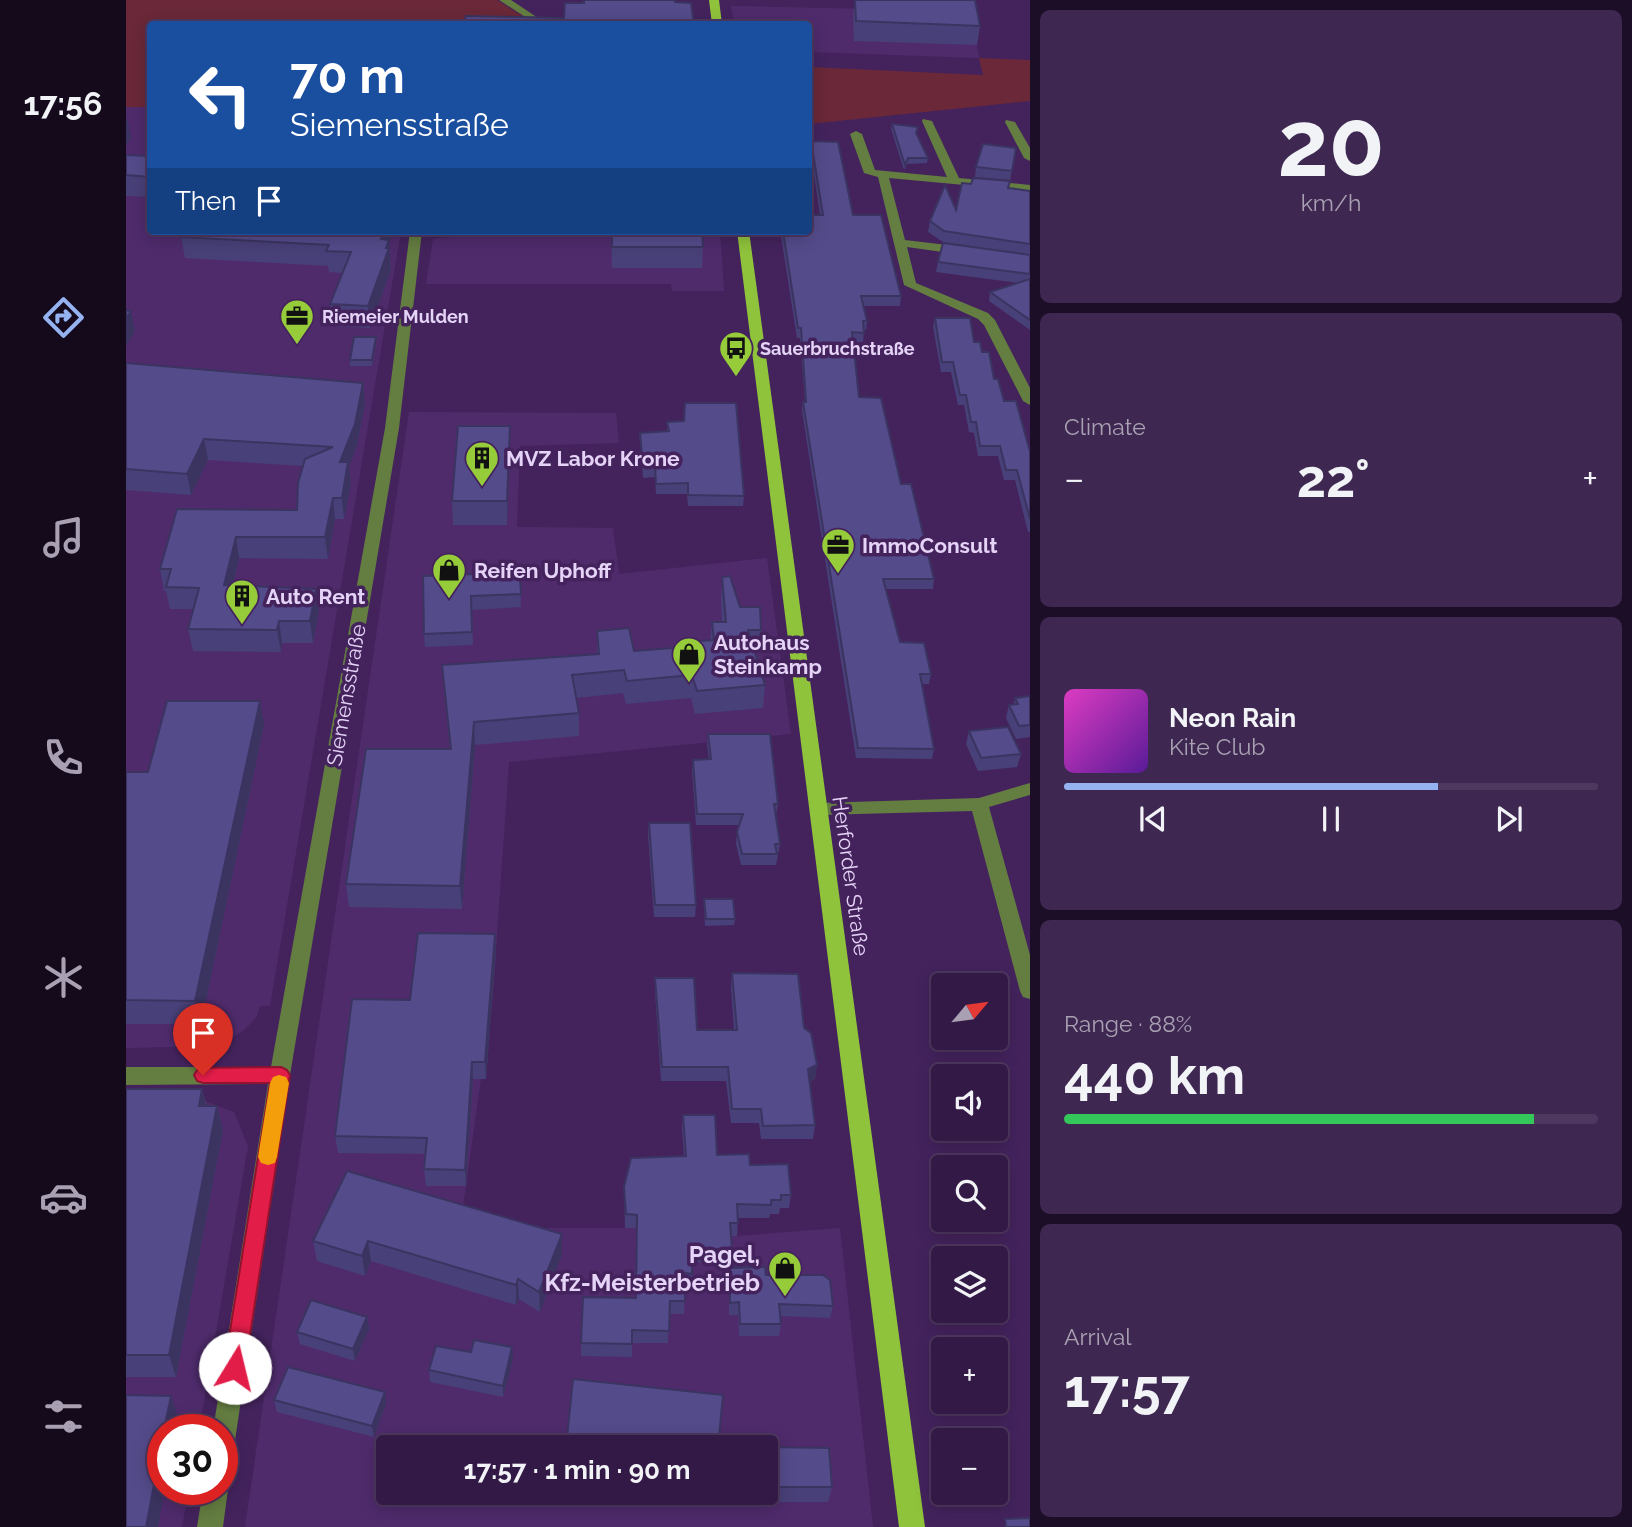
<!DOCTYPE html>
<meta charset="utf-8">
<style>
body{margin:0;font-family:Raleway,sans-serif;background:#3e2751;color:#f1f3f6;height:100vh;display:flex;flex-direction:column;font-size:26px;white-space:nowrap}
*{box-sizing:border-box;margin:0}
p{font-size:23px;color:#a9a1b3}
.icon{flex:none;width:38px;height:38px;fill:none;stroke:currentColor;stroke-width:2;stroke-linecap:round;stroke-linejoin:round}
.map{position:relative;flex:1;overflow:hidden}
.drawer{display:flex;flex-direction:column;gap:10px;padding:10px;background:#1c0e26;width:602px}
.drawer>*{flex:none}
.top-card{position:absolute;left:21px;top:21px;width:665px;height:214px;border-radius:7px;box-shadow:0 4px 18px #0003,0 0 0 2px #4e385f;background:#1a4fa0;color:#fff;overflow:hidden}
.needle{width:46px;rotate:61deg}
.buttons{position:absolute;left:805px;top:973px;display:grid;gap:14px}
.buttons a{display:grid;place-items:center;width:77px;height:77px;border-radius:7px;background:#331a46;box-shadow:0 4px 18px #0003,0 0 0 2px #4e385f;font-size:35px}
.speed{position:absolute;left:21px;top:1414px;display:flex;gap:14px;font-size:35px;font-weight:700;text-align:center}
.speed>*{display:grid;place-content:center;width:91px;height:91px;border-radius:50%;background:#331a46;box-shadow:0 4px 18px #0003,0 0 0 2px #4e385f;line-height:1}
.speed .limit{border:10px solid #d22;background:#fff;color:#111}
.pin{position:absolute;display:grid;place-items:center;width:60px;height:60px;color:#fff;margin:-72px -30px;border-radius:50% 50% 50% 0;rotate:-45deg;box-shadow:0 0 7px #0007}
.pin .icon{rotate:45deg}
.me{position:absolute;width:77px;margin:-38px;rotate:9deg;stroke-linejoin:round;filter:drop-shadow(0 0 5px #0008)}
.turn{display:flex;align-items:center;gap:24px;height:147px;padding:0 28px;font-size:32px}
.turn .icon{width:91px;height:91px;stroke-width:2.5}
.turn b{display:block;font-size:49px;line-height:60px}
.then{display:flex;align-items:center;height:66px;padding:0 28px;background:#0003;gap:14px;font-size:26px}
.big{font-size:52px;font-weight:700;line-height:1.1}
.drawer .card{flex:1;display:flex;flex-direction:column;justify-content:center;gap:10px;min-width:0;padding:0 24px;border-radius:10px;background:#3e2751}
.drawer .dial{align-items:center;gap:0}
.dial b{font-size:91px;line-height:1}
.song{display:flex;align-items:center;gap:21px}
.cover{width:84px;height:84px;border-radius:10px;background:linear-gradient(135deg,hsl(310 70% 55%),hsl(270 70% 35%))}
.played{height:7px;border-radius:4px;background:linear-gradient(90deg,#95b2f1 70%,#4e385f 70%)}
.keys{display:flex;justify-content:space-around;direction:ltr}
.heat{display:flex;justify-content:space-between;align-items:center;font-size:38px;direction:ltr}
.charge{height:10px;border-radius:5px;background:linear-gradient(90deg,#34c759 88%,#4e385f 0)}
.trip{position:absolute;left:250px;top:1435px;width:402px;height:70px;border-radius:7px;background:#331a46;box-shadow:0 4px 18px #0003,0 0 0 2px #4e385f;font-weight:700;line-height:70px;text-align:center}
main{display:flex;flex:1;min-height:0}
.tabs{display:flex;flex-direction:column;width:126px;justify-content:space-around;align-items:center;background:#140a1c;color:#a9a1b3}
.tabs .icon{width:49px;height:49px}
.tabs .on{color:#95b2f1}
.tabs b{font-size:32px;color:#f1f3f6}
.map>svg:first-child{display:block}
</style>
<main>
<nav class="tabs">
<b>17:56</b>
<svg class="icon on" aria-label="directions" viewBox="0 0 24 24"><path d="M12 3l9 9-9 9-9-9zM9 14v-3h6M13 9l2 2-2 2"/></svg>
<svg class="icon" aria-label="music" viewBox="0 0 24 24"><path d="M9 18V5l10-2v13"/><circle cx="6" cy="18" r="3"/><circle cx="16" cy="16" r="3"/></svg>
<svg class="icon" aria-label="phone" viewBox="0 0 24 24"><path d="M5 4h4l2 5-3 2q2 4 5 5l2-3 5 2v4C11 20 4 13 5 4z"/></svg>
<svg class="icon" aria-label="climate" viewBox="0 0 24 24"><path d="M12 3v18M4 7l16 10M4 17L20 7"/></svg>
<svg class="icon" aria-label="car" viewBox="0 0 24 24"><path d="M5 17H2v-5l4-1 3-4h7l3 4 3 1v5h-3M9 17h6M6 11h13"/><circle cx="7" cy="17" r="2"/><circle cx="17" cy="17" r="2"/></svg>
<svg class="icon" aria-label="filters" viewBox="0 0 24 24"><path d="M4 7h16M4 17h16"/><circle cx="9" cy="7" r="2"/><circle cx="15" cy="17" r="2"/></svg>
</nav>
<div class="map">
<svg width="904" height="1527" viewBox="0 0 904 1527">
<rect width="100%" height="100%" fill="#44235d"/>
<!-- built -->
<g fill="#4f2b6c" fill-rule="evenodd">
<polygon points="605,6 845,11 853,58 683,52 682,24 608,24"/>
<polygon points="0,107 24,107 24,231 275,231 144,1006 134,1006 130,1018 118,1030 102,1041 84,1046 0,1048"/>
<polygon points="385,231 594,231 598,291 546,291 545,284 300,284 307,239"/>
<path d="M283 412 490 413 493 443 394 446 391 527 487 528 493 574 641 558 665 734 383 762 367 992 337 1207 409 1228H535L556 1237 611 1236 714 1228 747 1527H119ZM262 1447H640V1493H262Z"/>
<polygon points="0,1097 71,1098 108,1112 122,1146 73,1430 37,1430 37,1489 63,1489 56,1527 0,1527"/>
</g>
<!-- green -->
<g fill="#6a2838">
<polygon points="0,0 371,0 409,24 261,19 257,24 24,24 24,107 0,107"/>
<polygon points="853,58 904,60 904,101 683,124 683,67 857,75"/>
</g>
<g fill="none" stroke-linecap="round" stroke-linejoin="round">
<!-- minor -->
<g fill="#647d41" fill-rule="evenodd">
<polygon points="373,0 385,0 421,24 410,24"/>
<polygon points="797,119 806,121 833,178 904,185 904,191 763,178 779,240 838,247 844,251 838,255 781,247 790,283 862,313 869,320 904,388 904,405 897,401 858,325 852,319 778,285 752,177 738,173 724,134 730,131 736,134 749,170 821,177 796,121"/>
<polygon points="880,120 889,122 904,148 904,161 898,158 879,122"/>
<polygon points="284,231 296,231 273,428 164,1075 108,1447 105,1455 96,1459 96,1430 87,1430 142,1084 0,1085 0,1067 145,1067 259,428"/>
<polygon points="904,783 904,795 863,807 904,955 904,999 897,997 894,991 846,811 693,815 684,809 693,803 853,798"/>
<polygon points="96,1479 102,1489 97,1527 71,1527 77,1489 96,1489"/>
</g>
<!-- major -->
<g fill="#90c33c" fill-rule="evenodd">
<polygon points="583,0 593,0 596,24 586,24"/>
<polygon points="611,231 623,231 799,1527 773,1527"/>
</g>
</g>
<!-- wall -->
<g fill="#484078">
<polygon points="729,0 849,0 854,26 851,45 728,41 727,15"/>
<polygon points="766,124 791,135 802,158 801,163 781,164 778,170 765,129"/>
<polygon points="685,141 775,296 774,306 737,306 741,321 740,330 738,330 737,342 727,342 733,397 775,484 808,579 807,589 759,589 774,642 805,674 803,684 795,684 808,749 806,759 730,758 676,411 677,402 679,402 674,338 671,338 655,236 656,231 682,231 694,215 684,149"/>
<polygon points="890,148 884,180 849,177 850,167"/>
<polygon points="0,155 24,156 24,197 0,196"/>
<polygon points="882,188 904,191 904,255 817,242 802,232 804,221"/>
<polygon points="485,231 576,231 577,247 576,268 486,268"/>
<polygon points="55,237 263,243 265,270 244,328 206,326 204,304 216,273 203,272 202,266 59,258"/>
<polygon points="904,255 904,330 863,301 864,292 892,283 810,272 812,262"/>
<polygon points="809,318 848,342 856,352 878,401 904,452 904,532 902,532 889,480 878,480 872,456 852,456 848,433 843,432 838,405 832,405 825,372 815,372 807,327"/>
<polygon points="250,337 250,343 246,366 224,366 224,360"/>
<polygon points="0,363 237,383 239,404 231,445 223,467 225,483 218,519 209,519 202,559 113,558 107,586 190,589 193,610 187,643 156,643 155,652 67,651 62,629 68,609 44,609 40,591 38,591 34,569 171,510 177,466 82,460 65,495 0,490"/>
<polygon points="541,422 618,496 617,506 562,506 561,494 530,494 529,477 517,478 514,433 541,431"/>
<polygon points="384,450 381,525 327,525 326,501"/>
<polygon points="394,576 395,607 346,610 347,645 299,647 298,634 348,578"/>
<polygon points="596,577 614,607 635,630 633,653 629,653 639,685 637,708 569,714 565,698 500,704 497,693 450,698 453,713 453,736 349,745 336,909 223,907 220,884 324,749 316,665 471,654 471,631 508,651 558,647 558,642 584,640 586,622 596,622 595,600"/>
<polygon points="904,696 904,737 890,739 880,718 883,705 888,704 889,698"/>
<polygon points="138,725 75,1024 0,1024 0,772 22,772"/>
<polygon points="843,731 895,754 891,767 852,771 840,744"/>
<polygon points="582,734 652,804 650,815 654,844 650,865 615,865 610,844 611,832 613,825 570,825 566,771 567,760 583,759 581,745"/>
<polygon points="523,823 570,905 569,917 528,917 522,835"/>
<polygon points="578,899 609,919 608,925 579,926"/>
<polygon points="369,934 370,951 360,1079 347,1079 340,1186 300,1186 298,1169 299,1154 212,1153 209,1136 284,1000"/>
<polygon points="606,973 678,1028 691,1065 689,1079 684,1081 689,1125 687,1139 635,1139 633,1123 605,1123 600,1081 535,1081 529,992 529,978 571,1030 608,1030 605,988"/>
<polygon points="0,1089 76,1089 81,1106 91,1106 97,1130 50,1377 0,1377"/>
<polygon points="557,1115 591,1155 624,1165 665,1195 663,1208 654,1208 653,1214 644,1214 643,1218 612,1218 611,1236 605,1236 606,1249 604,1262 566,1262 565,1287 559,1286 558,1314 543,1314 542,1343 506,1343 506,1357 455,1356 455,1343 509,1298 511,1228 499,1228 498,1187 558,1156 556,1129"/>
<polygon points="436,1234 436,1254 414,1312 393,1299 390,1305 245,1261 239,1276 191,1261 187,1241"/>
<polygon points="604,1268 640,1275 707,1306 704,1318 654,1316 655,1324 653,1336 613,1336 612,1315 603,1315 603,1280"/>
<polygon points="241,1317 243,1329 229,1361 174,1344 171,1332"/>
<polygon points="387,1359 377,1397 304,1382 303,1370"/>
<polygon points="259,1392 260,1404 248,1437 151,1412 148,1400"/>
<polygon points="640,1447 706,1487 702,1502 585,1502 585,1494 576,1493 640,1493"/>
</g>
<!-- shaded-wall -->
<g fill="#3b3461">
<polygon points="1,118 5,138 0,146 0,120"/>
<polygon points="258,231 268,231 263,243 265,270 244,328 242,306 255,239"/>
<polygon points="5,311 9,331 0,346 0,319"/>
<polygon points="250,337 250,343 246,366 246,360"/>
<polygon points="237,383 239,404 231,445 223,467 225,483 218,519 216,498 214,462"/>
<polygon points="384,426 384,450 381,525 381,501"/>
<polygon points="78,439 82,460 65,495 61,474"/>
<polygon points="207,498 209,519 202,559 199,537"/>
<polygon points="110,537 113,558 102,607 98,585"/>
<polygon points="190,589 193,610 187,643 184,621"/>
<polygon points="153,621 156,643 155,652 151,630"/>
<polygon points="134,701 138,725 75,1024 69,1001"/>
<polygon points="348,722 349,745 336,909 334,886"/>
<polygon points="369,934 370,951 360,1079 359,1062"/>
<polygon points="346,1062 347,1079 340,1186 339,1170"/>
<polygon points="691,1065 689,1079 680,1083 682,1069"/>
<polygon points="76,1089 82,1113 73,1106"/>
<polygon points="91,1106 97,1130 50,1377 43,1355"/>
<polygon points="436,1234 436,1254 414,1312 413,1292"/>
<polygon points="242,1241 245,1261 239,1276 236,1256"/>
<polygon points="392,1279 393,1299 390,1305 390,1285"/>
<polygon points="241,1317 243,1329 229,1361 227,1349"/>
<polygon points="386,1347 387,1359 377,1397 377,1386"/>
<polygon points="259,1392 260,1404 248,1437 246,1426"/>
<polygon points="45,1396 52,1417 50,1430 38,1430"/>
<polygon points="37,1438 37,1489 39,1489 32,1527 20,1527"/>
</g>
<!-- building -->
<g fill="#544b8b" stroke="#3b3461" stroke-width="2">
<polygon points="458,0 549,0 549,2 565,3 568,24 337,24 340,16 438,18 439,3 458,3"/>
<polygon points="729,0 849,0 854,26 730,21"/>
<polygon points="766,124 792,127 790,133 802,158 782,158 779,165"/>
<polygon points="685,141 712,142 727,215 755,215 775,296 735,296 741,321 737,321 738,333 726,332 733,397 755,398 775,484 785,484 808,579 757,579 774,642 798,643 805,674 794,674 808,749 732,748 677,402 680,402 675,328 672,328 657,231 682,231 682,215 697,215"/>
<polygon points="857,144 890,148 886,171 850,167"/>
<polygon points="0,155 24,156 24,177 0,175"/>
<polygon points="847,178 884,181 882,188 904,191 904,244 818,231 804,221 819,185 830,210 836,183 845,184"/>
<polygon points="59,231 258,231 255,239 263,240 260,248 263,248 242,306 204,304 225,252 200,251 203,245 55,237"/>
<polygon points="486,231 576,231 577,247 486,247"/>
<polygon points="817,243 904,255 904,274 812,262"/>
<polygon points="904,279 904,320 864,292"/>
<polygon points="0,310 5,311 0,319"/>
<polygon points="809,318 844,318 848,342 854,342 856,352 863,352 868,379 872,379 878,401 890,401 904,452 904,519 891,470 880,470 874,446 854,446 850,422 845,422 840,395 834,395 827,362 816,362"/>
<polygon points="228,337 250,337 246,360 224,360"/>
<polygon points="0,363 237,383 229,424 214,462 222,462 216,498 207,498 199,537 110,537 98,585 190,589 184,621 153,621 151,630 62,629 73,588 40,587 45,569 34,569 51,509 171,510 172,483 179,459 207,447 78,439 61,474 0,469"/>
<polygon points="559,403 610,403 618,496 562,495 562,483 530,484 529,466 517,467 514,433 543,431 541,422 558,421"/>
<polygon points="332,426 384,426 381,501 326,501"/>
<polygon points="347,574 348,578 394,576 395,594 345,596 346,632 298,634 297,576"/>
<polygon points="604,576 614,607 634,607 635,630 622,630 639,685 571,691 566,675 501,681 498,670 446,675 453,713 348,722 334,886 220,884 240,749 325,749 316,665 473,654 471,631 503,628 508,651 559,647 558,642 588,640 586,622 600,622 596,577"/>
<polygon points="904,696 904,725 893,726 883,705 892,704 889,698"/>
<polygon points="41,701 134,701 69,1001 0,1000 0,772 22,772"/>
<polygon points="882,727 895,754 855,758 843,731"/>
<polygon points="582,734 644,734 652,804 648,804 654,844 649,844 651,854 616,854 611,832 617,814 571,814 567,760 585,759"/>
<polygon points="523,823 564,823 570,905 529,905"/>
<polygon points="578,899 607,899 609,919 580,919"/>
<polygon points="292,933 369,934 359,1062 346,1062 339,1170 298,1169 301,1138 209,1136 226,999 284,1000"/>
<polygon points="606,973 672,974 678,1028 685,1033 691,1065 682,1069 689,1125 637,1126 635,1109 606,1109 602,1067 536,1067 529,978 568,978 571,1030 611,1030"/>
<polygon points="0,1089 76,1089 73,1106 91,1106 43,1355 0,1355"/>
<polygon points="557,1115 589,1115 591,1155 623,1154 624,1165 662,1164 665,1195 655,1195 655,1200 645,1200 645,1205 611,1204 612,1223 604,1223 606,1249 566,1249 566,1274 559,1273 559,1301 544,1301 543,1331 506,1330 506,1344 455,1343 457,1297 510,1298 511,1215 500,1214 498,1187 505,1158 560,1156"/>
<polygon points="221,1171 436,1234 413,1292 392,1279 390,1285 242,1241 236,1256 187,1241"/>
<polygon points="639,1267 640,1275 697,1275 704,1280 707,1306 653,1304 655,1324 614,1324 613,1302 604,1303 604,1268"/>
<polygon points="185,1300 241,1317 227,1349 171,1332"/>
<polygon points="348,1340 386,1347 377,1386 303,1370 310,1346 345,1352"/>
<polygon points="162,1367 259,1392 246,1426 148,1400"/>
<polygon points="447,1379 597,1395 592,1447 629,1447 440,1447"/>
<polygon points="0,1395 45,1396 38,1430 37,1430 37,1438 20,1527 0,1527"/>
<polygon points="640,1447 703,1448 706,1487 640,1487"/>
<polygon points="904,1518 904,1527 880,1527 879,1519"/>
</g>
<!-- route -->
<polygon fill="#e11d48" stroke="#92132f" stroke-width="2" points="155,1067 161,1070 164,1075 119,1368 116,1375 109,1378 101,1375 98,1368 144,1083 77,1083 71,1081 68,1075 71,1070 77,1068"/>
<!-- slow -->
<polygon fill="#f59e0b" points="153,1075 160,1077 163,1083 151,1157 149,1163 142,1165 135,1163 132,1157 144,1083 147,1077"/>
<!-- icons -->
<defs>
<g id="office-pin" transform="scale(1.75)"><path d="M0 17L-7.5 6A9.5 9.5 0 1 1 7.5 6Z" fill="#96cc39" stroke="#44235d"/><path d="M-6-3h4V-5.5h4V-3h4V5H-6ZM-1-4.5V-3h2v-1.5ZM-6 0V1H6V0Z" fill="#111"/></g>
<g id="bus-pin" transform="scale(1.75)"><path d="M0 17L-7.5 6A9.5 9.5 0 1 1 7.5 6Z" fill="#96cc39" stroke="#44235d"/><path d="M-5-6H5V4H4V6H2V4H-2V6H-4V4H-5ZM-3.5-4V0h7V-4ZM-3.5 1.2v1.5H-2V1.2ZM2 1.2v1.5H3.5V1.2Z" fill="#111"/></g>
<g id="building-pin" transform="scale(1.75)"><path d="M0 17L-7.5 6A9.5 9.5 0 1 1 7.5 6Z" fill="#96cc39" stroke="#44235d"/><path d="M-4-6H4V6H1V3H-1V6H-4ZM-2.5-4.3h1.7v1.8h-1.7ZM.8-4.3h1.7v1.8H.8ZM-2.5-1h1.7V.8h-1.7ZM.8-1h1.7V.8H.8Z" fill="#111"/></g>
<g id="shop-pin" transform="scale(1.75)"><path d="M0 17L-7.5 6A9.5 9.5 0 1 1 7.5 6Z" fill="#96cc39" stroke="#44235d"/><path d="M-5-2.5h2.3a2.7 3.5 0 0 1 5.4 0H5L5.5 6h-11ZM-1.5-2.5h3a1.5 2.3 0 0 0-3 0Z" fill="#111"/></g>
</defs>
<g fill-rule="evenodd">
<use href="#office-pin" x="171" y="316"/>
<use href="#bus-pin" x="610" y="348"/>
<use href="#building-pin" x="356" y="458"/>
<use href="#office-pin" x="712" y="545"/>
<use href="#shop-pin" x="323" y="570"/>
<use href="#building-pin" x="116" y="596"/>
<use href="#shop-pin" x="563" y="654"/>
<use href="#shop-pin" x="659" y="1268"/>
</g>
<g text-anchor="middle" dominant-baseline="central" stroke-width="7" stroke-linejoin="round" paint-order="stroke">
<!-- far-poi labels -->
<g font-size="18" font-weight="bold" fill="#e5d4f7" stroke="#44235d" text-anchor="start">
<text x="196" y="316">Riemeier Mulden</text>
<text x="634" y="348">Sauerbruchstraße</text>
</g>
<!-- poi labels -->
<g font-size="21" font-weight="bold" fill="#e5d4f7" stroke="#44235d" text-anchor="start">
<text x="380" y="458">MVZ Labor Krone</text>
<text x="736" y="545">ImmoConsult</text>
<text x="348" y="570">Reifen Uphoff</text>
<text x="140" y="596">Auto Rent</text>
<text x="588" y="642">Autohaus<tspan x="588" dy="24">Steinkamp</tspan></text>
</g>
<!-- street labels -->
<g font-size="21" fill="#e5d4f7" stroke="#44235d">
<text transform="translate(220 695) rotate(-80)">Siemensstraße</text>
<text transform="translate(725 876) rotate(82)">Herforder Straße</text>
</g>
<!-- near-poi labels -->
<g font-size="24" font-weight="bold" fill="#e5d4f7" stroke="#44235d" text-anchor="end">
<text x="634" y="1254">Pagel,<tspan x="634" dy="28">Kfz-Meisterbetrieb</tspan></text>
</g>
</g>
</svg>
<div class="buttons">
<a><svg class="needle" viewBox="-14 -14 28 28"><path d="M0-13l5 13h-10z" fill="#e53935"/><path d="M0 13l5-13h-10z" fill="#a9a1b3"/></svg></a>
<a><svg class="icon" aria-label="sound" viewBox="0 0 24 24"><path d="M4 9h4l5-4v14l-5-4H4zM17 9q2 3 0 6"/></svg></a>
<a><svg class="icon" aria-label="search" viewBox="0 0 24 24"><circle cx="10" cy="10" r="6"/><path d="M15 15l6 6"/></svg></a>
<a><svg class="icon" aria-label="layers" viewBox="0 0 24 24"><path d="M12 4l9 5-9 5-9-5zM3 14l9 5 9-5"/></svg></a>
<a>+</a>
<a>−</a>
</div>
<div class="speed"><div class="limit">30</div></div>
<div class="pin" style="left:77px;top:1075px;background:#d93025"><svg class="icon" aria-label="arrive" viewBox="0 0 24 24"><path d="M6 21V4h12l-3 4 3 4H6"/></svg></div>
<svg class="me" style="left:109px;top:1368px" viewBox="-20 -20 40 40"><circle r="19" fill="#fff"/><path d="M0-13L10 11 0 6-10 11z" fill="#e11d48"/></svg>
<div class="trip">17:57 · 1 min · 90 m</div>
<div class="top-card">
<div class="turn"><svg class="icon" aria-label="left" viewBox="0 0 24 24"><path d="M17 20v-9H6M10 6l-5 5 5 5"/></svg><div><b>70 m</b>Siemensstraße</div></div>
<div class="then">Then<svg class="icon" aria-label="arrive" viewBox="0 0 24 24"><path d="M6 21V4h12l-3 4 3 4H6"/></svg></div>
</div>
</div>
<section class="drawer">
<div class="card dial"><b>20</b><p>km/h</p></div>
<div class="card"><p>Climate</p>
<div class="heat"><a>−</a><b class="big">22°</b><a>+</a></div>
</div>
<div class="card">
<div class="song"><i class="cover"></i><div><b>Neon Rain</b><p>Kite Club</p></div></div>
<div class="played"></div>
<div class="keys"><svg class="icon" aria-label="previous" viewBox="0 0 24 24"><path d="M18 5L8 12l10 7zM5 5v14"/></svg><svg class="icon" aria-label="pause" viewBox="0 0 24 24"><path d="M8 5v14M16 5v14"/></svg><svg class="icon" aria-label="next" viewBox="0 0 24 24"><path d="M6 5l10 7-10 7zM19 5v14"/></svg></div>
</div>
<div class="card"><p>Range · 88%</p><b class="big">440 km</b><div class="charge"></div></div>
<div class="card"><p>Arrival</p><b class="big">17:57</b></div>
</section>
</main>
